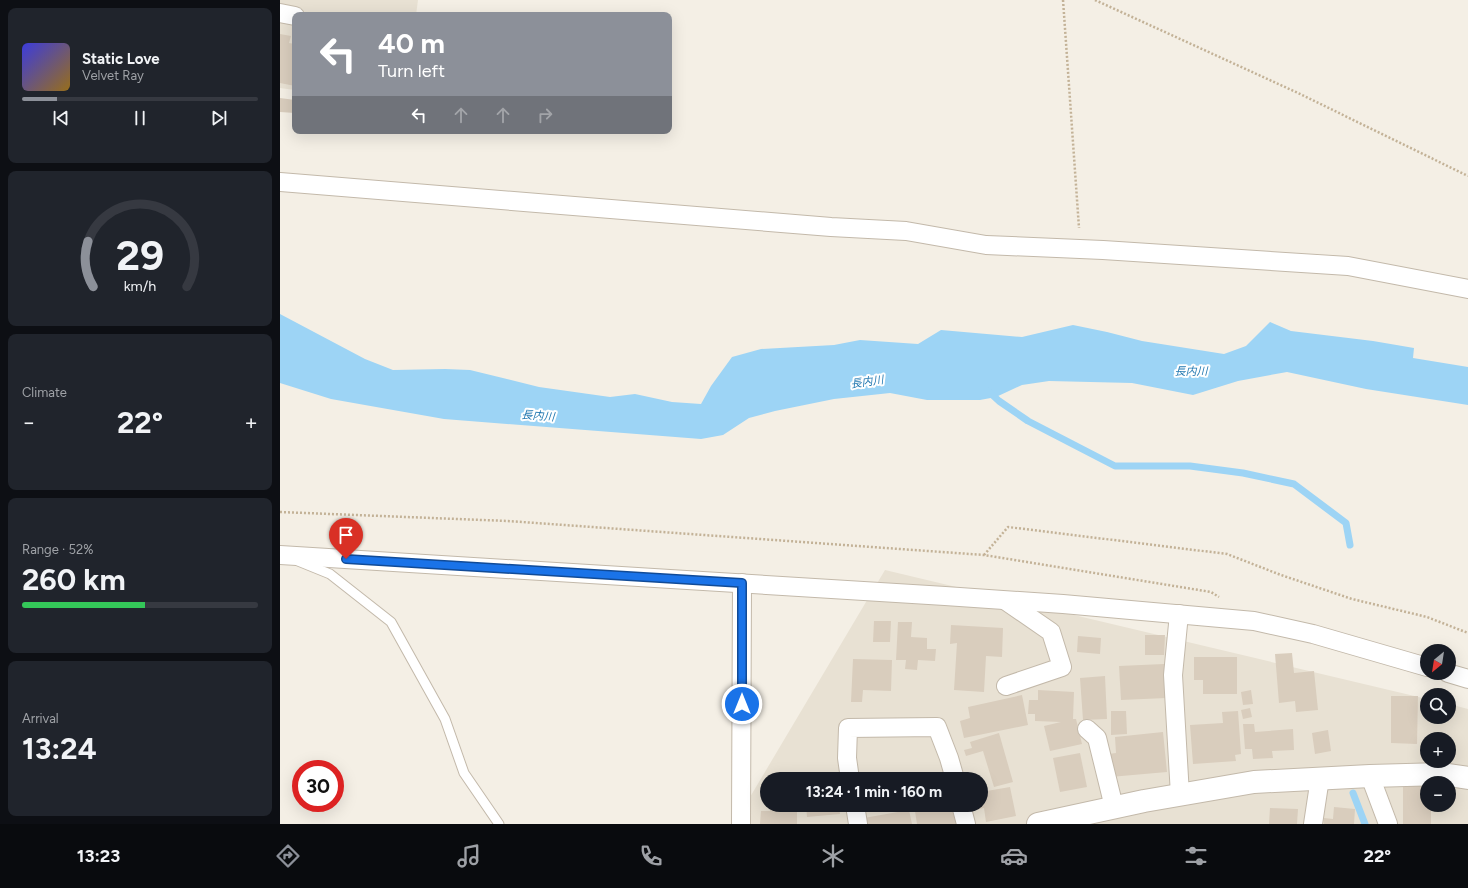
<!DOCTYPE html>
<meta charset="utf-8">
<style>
body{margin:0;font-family:Figtree,"Noto Sans JP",sans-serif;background:#20242c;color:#f1f3f6;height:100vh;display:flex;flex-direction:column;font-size:15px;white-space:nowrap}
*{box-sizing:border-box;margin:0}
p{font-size:13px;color:#9ea1a6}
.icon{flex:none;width:22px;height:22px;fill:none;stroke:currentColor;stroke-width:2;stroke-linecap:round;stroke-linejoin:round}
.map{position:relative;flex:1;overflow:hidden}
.panel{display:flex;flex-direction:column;gap:8px;padding:8px;background:#0d0f14;width:280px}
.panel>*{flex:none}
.banner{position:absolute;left:12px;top:12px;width:380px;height:122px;border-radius:8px;box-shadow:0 4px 16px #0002;background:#8c9099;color:#fff;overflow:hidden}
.needle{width:26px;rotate:210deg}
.buttons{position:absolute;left:1140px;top:644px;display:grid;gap:8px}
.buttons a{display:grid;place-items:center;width:36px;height:36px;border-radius:50%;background:#171b24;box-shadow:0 4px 16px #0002;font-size:20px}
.speed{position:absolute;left:12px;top:760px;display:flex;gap:8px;font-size:20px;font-weight:700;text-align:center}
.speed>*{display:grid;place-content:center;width:52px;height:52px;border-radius:50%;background:#171b24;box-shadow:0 4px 16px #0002;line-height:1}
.speed .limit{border:6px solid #d22;background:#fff;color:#111}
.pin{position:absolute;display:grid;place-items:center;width:34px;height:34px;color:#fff;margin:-41px -17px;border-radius:50% 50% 50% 0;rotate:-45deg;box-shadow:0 0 4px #0007}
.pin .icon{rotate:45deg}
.me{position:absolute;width:44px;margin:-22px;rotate:0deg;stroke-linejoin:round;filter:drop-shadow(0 0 3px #0008)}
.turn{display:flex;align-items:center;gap:14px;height:84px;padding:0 20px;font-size:18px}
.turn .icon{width:52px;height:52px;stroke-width:2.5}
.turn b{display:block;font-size:28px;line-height:34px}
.lanes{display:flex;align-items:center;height:38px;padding:0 20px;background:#0003;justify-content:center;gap:20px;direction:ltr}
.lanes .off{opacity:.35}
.big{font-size:30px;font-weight:700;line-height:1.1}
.panel .tile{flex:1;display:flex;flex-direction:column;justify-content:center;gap:6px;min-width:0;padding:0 14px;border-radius:8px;background:#20242c}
.panel .dial{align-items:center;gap:0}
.dial svg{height:104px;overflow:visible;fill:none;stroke:#363941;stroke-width:7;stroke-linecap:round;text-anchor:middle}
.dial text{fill:#f1f3f6;stroke:none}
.song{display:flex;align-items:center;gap:12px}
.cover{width:48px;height:48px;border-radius:6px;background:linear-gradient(135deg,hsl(240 70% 55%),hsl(40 70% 35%))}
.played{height:4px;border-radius:2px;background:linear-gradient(90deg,#8c9099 15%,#363941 15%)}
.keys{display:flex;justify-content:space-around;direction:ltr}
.heat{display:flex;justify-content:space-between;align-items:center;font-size:22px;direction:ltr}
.charge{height:6px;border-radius:3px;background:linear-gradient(90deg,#34c759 52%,#363941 0)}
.trip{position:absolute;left:480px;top:772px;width:228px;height:40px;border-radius:20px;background:#171b24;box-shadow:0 4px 16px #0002;font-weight:700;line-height:40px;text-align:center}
.menu{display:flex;height:64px;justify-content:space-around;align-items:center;background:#090b0e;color:#9ea1a6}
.menu .icon{width:28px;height:28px}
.menu .on{color:#8c9099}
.menu b{font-size:18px;color:#f1f3f6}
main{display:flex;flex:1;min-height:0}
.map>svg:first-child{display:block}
</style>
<main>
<section class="panel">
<div class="tile">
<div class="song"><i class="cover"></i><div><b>Static Love</b><p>Velvet Ray</p></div></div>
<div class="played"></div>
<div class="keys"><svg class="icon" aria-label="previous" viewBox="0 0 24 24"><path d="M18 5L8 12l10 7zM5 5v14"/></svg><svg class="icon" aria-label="pause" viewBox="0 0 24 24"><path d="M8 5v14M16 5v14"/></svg><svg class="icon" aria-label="next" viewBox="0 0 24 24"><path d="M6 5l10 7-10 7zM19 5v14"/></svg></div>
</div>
<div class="tile dial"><svg viewBox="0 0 100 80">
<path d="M14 69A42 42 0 1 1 86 69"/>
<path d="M14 69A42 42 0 0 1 10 34" stroke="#8c9099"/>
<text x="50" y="56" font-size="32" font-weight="700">29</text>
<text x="50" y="72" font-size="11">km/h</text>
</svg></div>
<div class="tile"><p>Climate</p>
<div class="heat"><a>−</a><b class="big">22°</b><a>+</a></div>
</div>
<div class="tile"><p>Range · 52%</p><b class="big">260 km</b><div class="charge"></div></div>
<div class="tile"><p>Arrival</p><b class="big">13:24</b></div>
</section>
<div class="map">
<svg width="1188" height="824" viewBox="0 0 1188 824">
<rect width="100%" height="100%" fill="#f4efe5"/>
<!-- residential -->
<g fill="#e8e1d3" fill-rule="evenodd">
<polygon points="0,0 138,0 136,15 15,15 15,90 0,88"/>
<path d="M605 570 1147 699V717H1169V704L1188 709V824H454ZM1147 739H1169V761H1147ZM487 779H701V805H487ZM1147 783H1169V805H1147Z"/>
</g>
<!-- water -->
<polygon fill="#9dd4f5" points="0,314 85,359 113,370 165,369 190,370 259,387 330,397 355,394 392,402 421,404 431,386 452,357 481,349 554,345 580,340 638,344 661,330 742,337 793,325 827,332 862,341 944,354 966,346 990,322 1011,331 1093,341 1134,348 1133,358 1188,367 1188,405 1086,389 1007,372 958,381 913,395 852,383 769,381 742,385 716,397 700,400 647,400 610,393 554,399 495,411 469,418 443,435 421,439 164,419 51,399 0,383"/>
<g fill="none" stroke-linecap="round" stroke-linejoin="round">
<!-- stream -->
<g stroke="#9dd4f5" stroke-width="7">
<polyline points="708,391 719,401 748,421 835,466 910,466 963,473 1014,484 1066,523 1070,545"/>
<polyline points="1073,793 1085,824"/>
</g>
</g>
<!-- building -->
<g fill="#d9cdbd">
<polygon points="0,34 11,36 9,43 15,44 15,86 0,83"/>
<polygon points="0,98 15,100 15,113 0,112"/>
<polygon points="594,621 611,621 610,642 593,642"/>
<polygon points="618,622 632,622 631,637 647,638 647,649 656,649 655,661 638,660 637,670 625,669 626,660 616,660"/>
<polygon points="671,625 723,628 722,657 706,656 704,692 674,690 677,643 670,644"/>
<polygon points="865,635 885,635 884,655 865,655"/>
<polygon points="798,636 821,638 820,654 797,652"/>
<polygon points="1012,653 1014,673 1034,671 1038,710 1016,712 1015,701 999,703 995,654"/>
<polygon points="914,657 957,657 957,694 923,694 923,680 914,680"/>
<polygon points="573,659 612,660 611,691 583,690 582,702 571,702"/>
<polygon points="884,664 886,698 841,700 839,666"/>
<polygon points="825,676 827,719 803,720 800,678"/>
<polygon points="758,690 794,692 793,719 796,719 802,744 770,751 764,726 781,722 755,721 755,714 748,714 749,700 758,700"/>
<polygon points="971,690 973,704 963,705 961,692"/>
<polygon points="742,695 748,725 684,738 680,721 690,718 688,707"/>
<polygon points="1111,696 1138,696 1137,744 1111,743"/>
<polygon points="970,708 972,717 963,719 961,710"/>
<polygon points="831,711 846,711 847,734 831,735"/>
<polygon points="958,711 961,754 955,755 956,761 913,764 910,725 943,723 942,712"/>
<polygon points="963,724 974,724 975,732 1013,729 1014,750 992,751 993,758 973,759 972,749 965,749"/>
<polygon points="1048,730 1051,751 1035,754 1032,733"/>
<polygon points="883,732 887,772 830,777 828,754 836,753 835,737"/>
<polygon points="719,733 733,782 714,787 703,751 686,756 684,750 692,748 690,742"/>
<polygon points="800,753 807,787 780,792 773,758"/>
<polygon points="555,773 555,779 523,779 522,777"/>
<polygon points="1123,786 1147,786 1147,805 1151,805 1151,824 1123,824"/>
<polygon points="730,787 736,816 706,822 704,808 694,810 693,805 701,805 701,792"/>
<polygon points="490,805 517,806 517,824 480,824 481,811 490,811"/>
<polygon points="526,805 559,805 560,814 527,817"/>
<polygon points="634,805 674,805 678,824 637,824"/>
<polygon points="1054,807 1075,809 1074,824 1044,824 1044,818 1053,819"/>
<polygon points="990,808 1018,809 1017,824 989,824"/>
<polygon points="629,810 632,824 585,824 584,818"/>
</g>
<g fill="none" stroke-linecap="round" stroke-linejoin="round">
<!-- service casing -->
<g stroke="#c3b9aa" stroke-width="11">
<polyline id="service" points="18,561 50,574 111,622 165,719 184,773 219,824"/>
</g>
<!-- minor casing -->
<g stroke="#c3b9aa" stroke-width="20">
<g id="minor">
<polyline points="0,13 15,16"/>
<polyline points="0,182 551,227 626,231 706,245 823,250 1068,266 1188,289"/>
<polyline points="0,555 665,596 783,604 974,621 1033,634 1147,667"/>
<polyline points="899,614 893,675 900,795"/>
<polyline points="1168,673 1188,679"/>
<polyline points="726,686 782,667 771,632 726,601"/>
<polyline points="807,729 817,738 834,807"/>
<polyline points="1090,776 1108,824"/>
<polyline points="570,779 567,758 568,728 657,727 669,758 675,779"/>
<polyline points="575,805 578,824"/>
<polyline points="681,805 686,824"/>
<polyline points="461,824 462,583"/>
<polyline points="1033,824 1040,778"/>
</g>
</g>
<!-- tertiary casing -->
<g stroke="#c3b9aa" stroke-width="24">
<polyline id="tertiary" points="758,824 864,801 974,782 1090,776 1162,774 1188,778"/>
</g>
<!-- path -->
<g stroke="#c3b297" stroke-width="2.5" stroke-dasharray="2 2" stroke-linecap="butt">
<polyline points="783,0 799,228"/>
<polyline points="815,0 1018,93 1188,176"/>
<polyline points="0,512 228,521 704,555 931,592 939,597"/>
<polyline points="704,555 728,527 947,554 1001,575 1072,599 1147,617 1188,633"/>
</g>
<!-- service -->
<use href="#service" stroke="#fff" stroke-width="9"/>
<!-- minor -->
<use href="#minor" stroke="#fff" stroke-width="18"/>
<!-- tertiary -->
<use href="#tertiary" stroke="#fff" stroke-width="22"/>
</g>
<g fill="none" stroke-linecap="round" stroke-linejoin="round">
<!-- route casing -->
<g stroke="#114b97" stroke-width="10">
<polyline id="route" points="66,559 462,583 462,704"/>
</g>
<!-- route -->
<use href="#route" stroke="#1a73e8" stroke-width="7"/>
</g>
<g text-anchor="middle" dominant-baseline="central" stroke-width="4" stroke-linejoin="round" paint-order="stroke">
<!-- water labels -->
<g font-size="11" font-style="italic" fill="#257ab2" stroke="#fff">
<text x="911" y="371">長内川</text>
<text transform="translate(587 382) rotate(-8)">長内川</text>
<text transform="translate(258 416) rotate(4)">長内川</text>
</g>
</g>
</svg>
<div class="buttons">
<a><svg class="needle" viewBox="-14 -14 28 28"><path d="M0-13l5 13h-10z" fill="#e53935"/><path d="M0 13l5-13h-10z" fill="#9ea1a6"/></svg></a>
<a><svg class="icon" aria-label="search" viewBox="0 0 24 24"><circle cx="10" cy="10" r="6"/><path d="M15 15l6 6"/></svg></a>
<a>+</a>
<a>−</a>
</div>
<div class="speed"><div class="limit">30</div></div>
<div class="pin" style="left:66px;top:559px;background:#d93025"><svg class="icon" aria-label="arrive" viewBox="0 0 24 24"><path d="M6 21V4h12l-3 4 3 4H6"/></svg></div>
<svg class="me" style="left:462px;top:704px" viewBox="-20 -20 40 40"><circle r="17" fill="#1a73e8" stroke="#fff" stroke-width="3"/><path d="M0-11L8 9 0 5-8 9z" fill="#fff"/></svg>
<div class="trip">13:24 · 1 min · 160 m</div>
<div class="banner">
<div class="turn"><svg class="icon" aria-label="left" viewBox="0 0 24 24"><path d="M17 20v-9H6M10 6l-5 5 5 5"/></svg><div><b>40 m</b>Turn left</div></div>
<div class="lanes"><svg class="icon" aria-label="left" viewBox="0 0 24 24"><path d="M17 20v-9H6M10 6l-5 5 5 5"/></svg><svg class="icon off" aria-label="ahead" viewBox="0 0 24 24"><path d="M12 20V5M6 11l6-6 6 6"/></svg><svg class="icon off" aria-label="ahead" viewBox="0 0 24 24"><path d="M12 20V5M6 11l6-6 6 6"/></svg><svg class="icon off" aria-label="right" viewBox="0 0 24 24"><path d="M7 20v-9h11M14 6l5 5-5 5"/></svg></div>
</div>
</div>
</main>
<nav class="menu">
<b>13:23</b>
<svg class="icon on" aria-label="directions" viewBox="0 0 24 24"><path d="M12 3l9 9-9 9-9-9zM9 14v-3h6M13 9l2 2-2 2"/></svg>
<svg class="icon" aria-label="music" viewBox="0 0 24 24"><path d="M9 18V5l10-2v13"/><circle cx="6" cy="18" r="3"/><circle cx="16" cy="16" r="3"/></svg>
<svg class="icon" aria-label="phone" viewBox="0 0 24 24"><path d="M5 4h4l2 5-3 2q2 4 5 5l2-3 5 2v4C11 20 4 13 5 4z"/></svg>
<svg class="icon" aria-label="climate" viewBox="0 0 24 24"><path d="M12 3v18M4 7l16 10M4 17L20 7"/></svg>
<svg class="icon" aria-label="car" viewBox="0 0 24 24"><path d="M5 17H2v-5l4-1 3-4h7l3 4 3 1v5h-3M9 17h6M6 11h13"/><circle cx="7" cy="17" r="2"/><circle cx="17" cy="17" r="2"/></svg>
<svg class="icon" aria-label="filters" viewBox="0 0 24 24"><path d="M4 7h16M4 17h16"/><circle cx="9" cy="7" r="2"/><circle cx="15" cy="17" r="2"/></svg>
<b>22°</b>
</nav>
